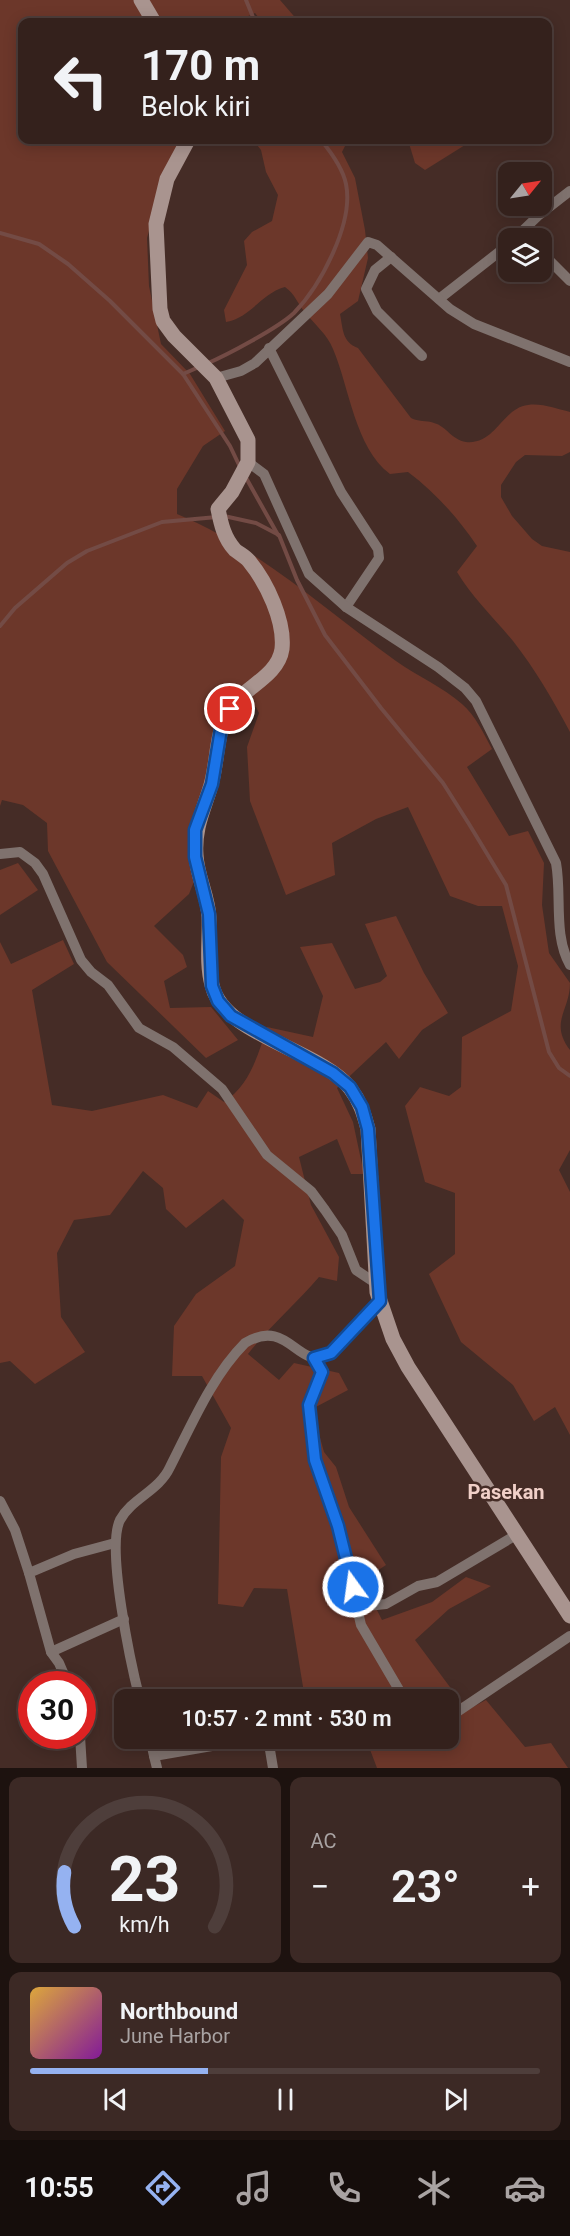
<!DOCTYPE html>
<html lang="id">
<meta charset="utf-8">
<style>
body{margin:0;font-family:Roboto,sans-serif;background:#3c2925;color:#f1f3f6;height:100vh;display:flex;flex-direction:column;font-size:22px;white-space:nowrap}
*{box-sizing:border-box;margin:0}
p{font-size:20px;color:#a9a3a3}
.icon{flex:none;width:33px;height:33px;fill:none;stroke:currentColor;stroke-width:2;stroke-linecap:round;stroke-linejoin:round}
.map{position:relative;height:1768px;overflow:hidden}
.panel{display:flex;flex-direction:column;gap:9px;padding:9px;background:#1d120f;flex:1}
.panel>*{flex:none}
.hud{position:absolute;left:18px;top:18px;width:534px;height:126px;border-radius:12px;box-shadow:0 3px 15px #0003,0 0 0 2px #4e3e3b;background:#34211c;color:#f1f3f6;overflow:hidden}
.needle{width:39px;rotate:60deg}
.tools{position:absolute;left:498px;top:162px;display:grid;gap:12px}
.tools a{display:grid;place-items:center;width:54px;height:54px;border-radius:12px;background:#34211c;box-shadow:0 3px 15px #0003,0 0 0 2px #4e3e3b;font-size:30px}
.speed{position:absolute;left:18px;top:1671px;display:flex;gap:12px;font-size:30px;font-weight:700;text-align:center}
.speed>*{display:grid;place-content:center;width:78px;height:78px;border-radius:50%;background:#34211c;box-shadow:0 3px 15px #0003,0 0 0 2px #4e3e3b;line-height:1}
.speed .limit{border:9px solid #d22;background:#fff;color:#111}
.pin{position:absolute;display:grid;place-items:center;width:51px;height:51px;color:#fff;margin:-26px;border:3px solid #fff;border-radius:50%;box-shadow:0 2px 6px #0007}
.me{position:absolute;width:66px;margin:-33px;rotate:346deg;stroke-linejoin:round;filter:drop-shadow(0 0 4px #0008)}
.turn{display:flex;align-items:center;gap:21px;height:126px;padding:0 24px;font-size:27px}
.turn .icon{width:78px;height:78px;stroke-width:2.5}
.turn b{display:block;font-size:42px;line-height:51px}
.big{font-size:45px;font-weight:600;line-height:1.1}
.panel .tile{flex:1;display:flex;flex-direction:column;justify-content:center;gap:9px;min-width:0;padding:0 21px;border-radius:12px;background:#3c2925}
.panel .dial{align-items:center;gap:0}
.dial svg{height:156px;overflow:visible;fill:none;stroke:#4e3e3b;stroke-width:7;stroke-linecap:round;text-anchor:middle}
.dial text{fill:#f1f3f6;stroke:none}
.song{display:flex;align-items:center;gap:18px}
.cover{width:72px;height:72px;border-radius:9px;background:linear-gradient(135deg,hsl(40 70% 55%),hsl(290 70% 35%))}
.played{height:6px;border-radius:3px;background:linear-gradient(90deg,#95b2f1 35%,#4e3e3b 35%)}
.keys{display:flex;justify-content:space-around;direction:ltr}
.heat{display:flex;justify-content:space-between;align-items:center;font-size:33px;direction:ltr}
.panel .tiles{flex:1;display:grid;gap:9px;grid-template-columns:1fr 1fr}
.tile:last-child{grid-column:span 2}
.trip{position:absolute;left:114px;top:1689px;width:345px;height:60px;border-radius:12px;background:#34211c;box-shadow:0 3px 15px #0003,0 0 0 2px #4e3e3b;font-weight:600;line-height:60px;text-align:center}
.menu{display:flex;height:96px;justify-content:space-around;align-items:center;background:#150d0b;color:#a9a3a3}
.menu .icon{width:42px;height:42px}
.menu .selected{color:#95b2f1}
.menu b{font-size:27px;color:#f1f3f6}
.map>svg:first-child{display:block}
</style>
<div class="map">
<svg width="570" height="1768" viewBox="0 0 570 1768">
<rect width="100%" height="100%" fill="#452c26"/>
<!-- green -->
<g fill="#6c372a">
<path d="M0 0H280L299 22H262L255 13 235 22H22V140H182L164 176 147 238 149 286 161 344 190 374 225 431 203 446 177 489V514C259 548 325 610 396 661 417 676 443 687 462 704 475 715 484 734 492 749L467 767 509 836 528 831 544 863 542 905 549 953 570 983C570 1011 549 1022 570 1050V1150L559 1170 570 1192V1435L555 1407 534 1421 513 1385 461 1342 429 1274 455 1254V1193L425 1182 405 1106 420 1087 449 1096 461 1087 462 1037 511 1011 518 966 502 906H478L450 896 408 807 376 819 332 843 335 875 286 895 250 801 247 747 259 713 256 707 237 709 206 779 188 836 195 879 189 894 154 926 183 955 187 967 164 981 170 1008 211 1007 238 1040 206 1058 107 962 48 851 47 823 23 805 2 800 0 806Z"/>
<path d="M253 140H348L342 152 355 178 365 230 368 258 358 301 340 314C343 329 342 342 358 348L411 418C418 422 426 420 434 423 446 426 452 440 466 442 496 445 502 408 528 405 542 403 557 409 570 412V452L562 456 525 455 516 462 501 485V497L512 516 532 539 542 546 570 552V732C553 700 535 669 513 641 494 618 472 597 457 572L477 546C458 518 436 493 408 472L390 474C355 448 349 386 333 349 327 334 314 324 305 312 297 303 295 294 285 287 260 294 252 317 226 322L224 310 247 265 244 241 252 232 272 221 278 195 266 172 261 150Z"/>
<polygon points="408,140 473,140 425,170 415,163"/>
<polygon points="18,863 38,890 0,915 0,870"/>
<path d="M396 916 424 973 448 1013 422 1030 399 1059 386 1042 337 1088 353 1122 364 1174H351L337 1139 299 1157 311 1205 339 1257 337 1281 319 1277C296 1304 270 1326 248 1354L279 1380 294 1363 339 1373 348 1390 312 1409 324 1452 336 1467 349 1507 386 1565 362 1581 382 1620 432 1602 466 1577 491 1586 449 1609 415 1640 467 1710 486 1700 525 1747 551 1743 568 1768H377L366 1739 448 1738V1700H351L349 1695 305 1699 287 1589 254 1588 243 1607 218 1604 221 1457 231 1428 202 1376H172L174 1326 196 1294 235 1266 244 1220 223 1199 186 1228 166 1209 163 1188 143 1171 110 1215 74 1220 57 1253 61 1317 85 1352 35 1384 10 1361 0 1363V942L11 964 63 940 74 964 32 990 52 1105 92 1111 163 1095 197 1108 208 1091 224 1102C250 1085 258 1055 267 1027L313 1037 323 996 300 947 332 943 355 989 380 982 387 976 365 924Z"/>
</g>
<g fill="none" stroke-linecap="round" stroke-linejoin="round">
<!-- stream -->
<g stroke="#734b45" stroke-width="4">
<polyline points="246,0 255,22"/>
<polyline points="0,233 39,244 68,264 110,301 183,374 230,446 240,467"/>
<path d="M206 364C227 355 278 328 294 313 321 285 354 223 346 184 343 169 330 151 321 140"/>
<polyline points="183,374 199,367"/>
<polyline points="245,476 278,535"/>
<polyline points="224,516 256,523 279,535 297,580 325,635 381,708 443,783 469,824 506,885 549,1052 559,1068 570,1076"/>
<polyline points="0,626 15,608 67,563 87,551 162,522 217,517"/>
</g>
<!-- street -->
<g stroke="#7f726e" stroke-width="10">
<polyline points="515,238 539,215 570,191"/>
<polyline points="542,253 570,281"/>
<polyline points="391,257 375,270 366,289 377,311 422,356"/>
<polyline points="439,299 508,245"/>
<polyline points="269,348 341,492 378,549 379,558 346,607"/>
<polyline points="216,378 241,371 255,363 328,294 368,242 377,245 450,309 474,324 570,362"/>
<path d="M248 462 264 474 309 574 346 607 438 667 465 688 476 701 556 863C562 895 553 935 570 965"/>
<polyline points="0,854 20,852 35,863 43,874 81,960 91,972 108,985 139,1028 173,1047 222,1089 267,1155 311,1191 325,1210 342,1235 356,1270 377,1284"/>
<polyline points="314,1358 322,1373 309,1405 315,1460 338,1526 361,1625 405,1700"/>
<polyline points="0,1501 15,1530 29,1573"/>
<polyline points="358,1607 386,1604 418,1586 437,1582 516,1535"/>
<polyline points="51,1652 124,1619"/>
<polyline points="68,1684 59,1663 51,1652 29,1573 74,1554 115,1543"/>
<path d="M140 1700C131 1665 106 1548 120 1520 132 1498 159 1491 170 1467 191 1426 212 1376 245 1343 288 1317 297 1369 326 1355 339 1350 368 1313 379 1301"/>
<polyline points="448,1718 570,1636"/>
<polyline points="80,1736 82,1768"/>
<polyline points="150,1738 154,1756 259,1738"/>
<polyline points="268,1738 273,1768"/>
<polyline points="154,1756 157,1768"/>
</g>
<!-- secondary -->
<g stroke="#a9948f" stroke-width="15">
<polyline points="141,0 154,22"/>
<path d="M188 140 167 179 156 224 160 309 163 321 174 336 216 378 248 440V462L232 492 218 509C221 524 224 538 235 550 240 554 245 556 249 561 267 583 285 621 282 649 278 677 242 688 229 710 216 732 218 760 211 785 204 809 194 828 196 855 197 876 208 896 209 917 210 939 206 963 212 985 223 1035 318 1049 350 1088 360 1101 364 1114 368 1129L377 1292 393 1339 408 1367 570 1616"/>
</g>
</g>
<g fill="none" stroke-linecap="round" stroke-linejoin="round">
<!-- route casing -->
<g stroke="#114b97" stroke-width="15">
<polyline id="route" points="230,709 221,729 212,784 195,830 195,857 209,914 212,986 218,1001 231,1016 333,1073 350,1087 362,1107 368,1129 380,1301 331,1353 314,1358 322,1372 309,1405 315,1460 338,1526 353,1587"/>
</g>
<!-- route -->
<use href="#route" stroke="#1a73e8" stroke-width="10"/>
</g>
<g text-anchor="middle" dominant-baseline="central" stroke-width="5" stroke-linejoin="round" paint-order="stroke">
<!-- quarter labels -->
<g font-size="20" font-weight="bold" fill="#f1d0c8" stroke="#452c26">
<text x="506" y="1492">Pasekan</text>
</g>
</g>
</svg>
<div class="tools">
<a><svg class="needle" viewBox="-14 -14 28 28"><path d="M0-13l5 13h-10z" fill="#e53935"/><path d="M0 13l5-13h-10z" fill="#a9a3a3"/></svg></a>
<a><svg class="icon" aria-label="layers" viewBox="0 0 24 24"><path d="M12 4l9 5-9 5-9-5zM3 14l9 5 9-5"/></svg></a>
</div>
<div class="speed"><div class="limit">30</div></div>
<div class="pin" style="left:230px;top:709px;background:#d93025"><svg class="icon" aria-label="arrive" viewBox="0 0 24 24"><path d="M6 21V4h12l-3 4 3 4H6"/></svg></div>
<svg class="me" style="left:353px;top:1587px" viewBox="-20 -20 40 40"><circle r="17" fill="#1a73e8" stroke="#fff" stroke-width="3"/><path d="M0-11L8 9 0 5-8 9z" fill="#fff"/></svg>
<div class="trip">10:57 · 2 mnt · 530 m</div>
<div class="hud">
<div class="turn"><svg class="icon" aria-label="left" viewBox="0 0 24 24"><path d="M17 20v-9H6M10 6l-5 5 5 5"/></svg><div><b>170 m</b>Belok kiri</div></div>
</div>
</div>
<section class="panel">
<div class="tiles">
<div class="tile dial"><svg viewBox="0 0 100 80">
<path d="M14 69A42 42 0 1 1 86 69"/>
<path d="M14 69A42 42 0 0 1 9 41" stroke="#95b2f1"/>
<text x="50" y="56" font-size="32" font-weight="700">23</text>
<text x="50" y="72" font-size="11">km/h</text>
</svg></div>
<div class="tile"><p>AC</p>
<div class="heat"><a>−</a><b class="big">23°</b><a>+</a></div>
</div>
<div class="tile">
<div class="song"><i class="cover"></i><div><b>Northbound</b><p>June Harbor</p></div></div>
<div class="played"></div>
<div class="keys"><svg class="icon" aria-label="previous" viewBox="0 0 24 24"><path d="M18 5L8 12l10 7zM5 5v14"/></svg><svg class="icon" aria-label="pause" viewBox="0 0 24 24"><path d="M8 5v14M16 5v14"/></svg><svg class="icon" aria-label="next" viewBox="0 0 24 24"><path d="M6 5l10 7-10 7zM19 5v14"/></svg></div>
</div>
</div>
</section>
<nav class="menu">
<b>10:55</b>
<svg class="icon selected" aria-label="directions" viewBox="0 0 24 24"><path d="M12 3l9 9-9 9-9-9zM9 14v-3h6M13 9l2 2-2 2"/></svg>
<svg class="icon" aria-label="music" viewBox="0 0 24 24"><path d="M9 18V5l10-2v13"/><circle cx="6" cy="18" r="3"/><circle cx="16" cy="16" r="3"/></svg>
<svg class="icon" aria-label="phone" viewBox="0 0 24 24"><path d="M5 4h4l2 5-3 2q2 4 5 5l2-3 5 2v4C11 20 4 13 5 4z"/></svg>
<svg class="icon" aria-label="climate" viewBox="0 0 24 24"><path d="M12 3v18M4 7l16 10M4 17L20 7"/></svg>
<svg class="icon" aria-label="car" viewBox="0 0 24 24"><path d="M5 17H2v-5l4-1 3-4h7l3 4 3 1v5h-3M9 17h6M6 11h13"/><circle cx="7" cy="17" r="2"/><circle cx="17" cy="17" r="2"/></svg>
</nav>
